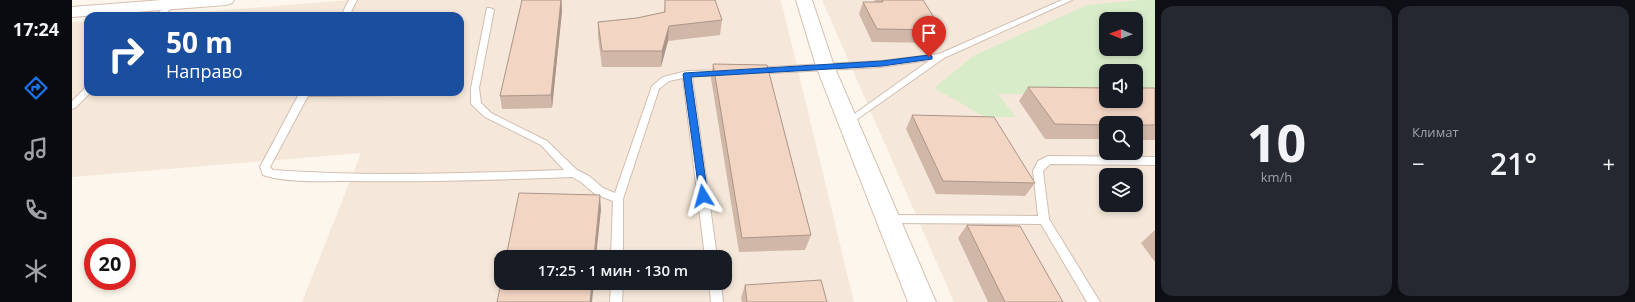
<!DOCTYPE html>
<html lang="ru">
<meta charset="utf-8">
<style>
body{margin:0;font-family:"Open Sans",sans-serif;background:#242831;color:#f1f3f6;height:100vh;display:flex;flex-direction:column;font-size:15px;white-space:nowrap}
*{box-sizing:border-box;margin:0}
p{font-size:13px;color:#9ea1a6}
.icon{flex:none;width:22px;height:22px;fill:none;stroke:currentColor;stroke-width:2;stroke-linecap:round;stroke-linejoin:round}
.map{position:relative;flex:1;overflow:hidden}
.side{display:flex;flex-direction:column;gap:6px;padding:6px;background:#0d0f14;width:480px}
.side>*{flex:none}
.top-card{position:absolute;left:12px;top:12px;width:380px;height:84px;border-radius:12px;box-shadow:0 2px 6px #0003;background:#1a4fa0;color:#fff;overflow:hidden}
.needle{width:26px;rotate:271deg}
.tools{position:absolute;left:1027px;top:12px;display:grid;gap:8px}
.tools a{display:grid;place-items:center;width:44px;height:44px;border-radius:8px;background:#171b24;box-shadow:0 2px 6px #0003;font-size:20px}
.speed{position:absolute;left:12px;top:238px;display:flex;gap:8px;font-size:20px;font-weight:700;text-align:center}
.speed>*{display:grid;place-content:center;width:52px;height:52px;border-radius:50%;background:#171b24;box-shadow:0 2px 6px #0003;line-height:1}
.speed .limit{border:6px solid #d22;background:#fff;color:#111}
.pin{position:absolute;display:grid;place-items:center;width:34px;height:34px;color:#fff;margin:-41px -17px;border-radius:50% 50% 50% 0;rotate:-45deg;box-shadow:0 0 4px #0007}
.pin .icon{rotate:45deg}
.me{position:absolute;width:44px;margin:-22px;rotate:352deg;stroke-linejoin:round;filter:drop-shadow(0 0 3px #0008)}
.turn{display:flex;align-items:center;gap:14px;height:84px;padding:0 16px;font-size:18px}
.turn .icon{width:52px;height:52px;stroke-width:2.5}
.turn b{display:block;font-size:28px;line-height:34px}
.big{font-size:30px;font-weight:600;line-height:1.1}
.side .card{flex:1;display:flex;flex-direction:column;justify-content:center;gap:6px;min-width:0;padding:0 14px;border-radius:12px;background:#242831}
.side .dial{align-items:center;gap:0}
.dial b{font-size:52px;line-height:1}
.heat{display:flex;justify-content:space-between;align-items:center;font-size:22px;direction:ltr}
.side .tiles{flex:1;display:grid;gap:6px;grid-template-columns:repeat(2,1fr)}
.trip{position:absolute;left:422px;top:250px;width:238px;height:40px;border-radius:12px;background:#171b24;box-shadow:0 2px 6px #0003;font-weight:600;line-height:40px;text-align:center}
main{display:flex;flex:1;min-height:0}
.dock{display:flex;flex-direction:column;width:72px;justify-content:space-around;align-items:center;background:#090b0e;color:#9ea1a6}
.dock .icon{width:28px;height:28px}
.dock .active{color:#1a73e8}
.dock b{font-size:18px;color:#f1f3f6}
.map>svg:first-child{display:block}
</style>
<main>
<nav class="dock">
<b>17:24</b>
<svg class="icon active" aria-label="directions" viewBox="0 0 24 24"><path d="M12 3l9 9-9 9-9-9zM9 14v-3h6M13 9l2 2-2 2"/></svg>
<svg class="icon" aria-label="music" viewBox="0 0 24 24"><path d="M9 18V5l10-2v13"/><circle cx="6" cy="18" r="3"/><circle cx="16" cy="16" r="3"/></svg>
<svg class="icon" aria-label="phone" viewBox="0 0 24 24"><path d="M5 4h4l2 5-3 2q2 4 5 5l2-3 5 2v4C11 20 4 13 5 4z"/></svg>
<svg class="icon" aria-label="climate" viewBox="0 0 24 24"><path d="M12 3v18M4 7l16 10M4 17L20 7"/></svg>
</nav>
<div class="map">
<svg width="1083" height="302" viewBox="0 0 1083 302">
<rect width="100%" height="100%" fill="#fdf6ec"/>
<!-- residential -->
<g fill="#f5e8da" fill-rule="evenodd">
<path d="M278 0H709L782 302H230L289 153 0 177V22L16 21V92H388V16H80ZM429 257H653V283H429Z"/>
<path d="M750 0H1083V302H882ZM1034 19H1064V49H1034ZM1034 71H1064V101H1034ZM1034 123H1064V153H1034ZM1034 175H1064V205H1034Z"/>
</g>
<!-- green -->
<path fill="#d8ecc9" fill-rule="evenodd" d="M1067 0H1083V95H1064V71H1034V94H926L944 117H913L862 88 901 56 1015 5ZM1034 19H1064V49H1034Z"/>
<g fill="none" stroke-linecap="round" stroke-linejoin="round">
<!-- lane casing -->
<g stroke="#d1beb0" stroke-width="2">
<g id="lane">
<polygon points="277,0 285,0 277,16 269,16"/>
<polygon points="990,0 1000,0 872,58 777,125 772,122 774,120 858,60 809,67 682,74 678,71 682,68 809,61 867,54"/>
<polygon points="95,3 98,3 102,5 92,16 84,16"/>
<path d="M415 8H418L422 10 407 88 409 103 419 113 475 141 505 170 517 176 531 188 543 193 580 86 591 77 615 71 655 70 656 72 652 75 620 76 645 257H633L611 78 597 81 587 89 551 199V257H539L541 201 523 194 509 182 500 177C426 180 352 182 279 181 255 181 212 183 191 175L188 167 228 92H238L198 167 201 170C298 177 395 173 492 170L469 145 413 117 399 104V88Z"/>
<polygon points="16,87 16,92 19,92 3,108 0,109 0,101 13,88"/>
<polygon points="976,156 1083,157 1083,165 978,164 971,171 977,219 1028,302 1015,302 969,224 816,223 812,222 810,219 812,216 816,215 966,216 961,171 966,161"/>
<polygon points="539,283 551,283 550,302 538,302"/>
<polygon points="637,283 649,283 651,302 639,302"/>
</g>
</g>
<!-- secondary casing -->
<g stroke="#d6c0b0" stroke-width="2">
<g id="secondary">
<polygon points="90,0 162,0 160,3 154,5 0,17 0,7"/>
<polygon points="724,0 740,0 762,66 864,302 836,302 744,66"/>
</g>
</g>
<!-- lane -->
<use href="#lane" fill="#fff" fill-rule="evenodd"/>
<!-- secondary -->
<use href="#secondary" fill="#fff" fill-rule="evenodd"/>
</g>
<!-- wall -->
<g fill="#d1b7a8">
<polygon points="450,0 490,0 490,11 480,108 430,109 428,96"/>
<polygon points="593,0 643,0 650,20 648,35 596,41 589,67 530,67 526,37 526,22 565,18 592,12"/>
<polygon points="803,0 851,0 870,30 865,43 800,42 787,14 791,2 802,2"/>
<polygon points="641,64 739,235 733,250 667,252 639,78"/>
<polygon points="956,87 1083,88 1083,140 1064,140 1064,123 1034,123 1034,139 973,139 947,101"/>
<polygon points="234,92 329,92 328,96 237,97"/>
<polygon points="840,115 963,183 953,196 864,194 834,129"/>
<polygon points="895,225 991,302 916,302 886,238"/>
<polygon points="1083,230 1083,262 1069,243"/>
<polygon points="673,285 755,302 670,302 669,298"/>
</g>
<!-- shaded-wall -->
<g fill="#aa9588">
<polygon points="489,0 490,11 480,108 479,95"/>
<polygon points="597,26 596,41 589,67 590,51"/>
<polygon points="326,92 329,92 328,96"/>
<polygon points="528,195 529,210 524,257 522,257"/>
<polygon points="520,283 522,283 520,302 518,302"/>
</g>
<!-- building -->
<g fill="#f3d5c3" stroke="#aa9588">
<polygon points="450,0 489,0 479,95 428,96"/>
<polygon points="593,0 643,0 650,20 597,26 590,51 530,51 526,22 565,18 593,12"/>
<polygon points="810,0 851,0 870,30 805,29 791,2 811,2"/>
<polygon points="641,64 695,65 739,235 670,238"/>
<polygon points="956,87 1034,88 1034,101 1064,101 1064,88 1083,88 1083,125 1064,125 1064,123 1034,123 1034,125 983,124"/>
<polygon points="840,115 922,117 963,183 871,181"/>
<polygon points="447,193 528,195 522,257 434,257"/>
<polygon points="895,225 948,226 991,302 933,302"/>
<polygon points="749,280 755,302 675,302 673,285"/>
<polygon points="429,283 520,283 518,302 425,302"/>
</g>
<!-- route -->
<polygon fill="#1a73e8" stroke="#114b97" points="857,55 860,56 860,59 810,66 619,77 636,196 635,199 628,199 611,74 612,73 810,61"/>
</svg>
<div class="tools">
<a><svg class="needle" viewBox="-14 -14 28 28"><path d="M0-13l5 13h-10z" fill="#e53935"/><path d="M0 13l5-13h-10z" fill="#9ea1a6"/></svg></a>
<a><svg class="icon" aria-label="sound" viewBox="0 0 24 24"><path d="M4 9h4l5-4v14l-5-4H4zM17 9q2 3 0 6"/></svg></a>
<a><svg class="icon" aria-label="search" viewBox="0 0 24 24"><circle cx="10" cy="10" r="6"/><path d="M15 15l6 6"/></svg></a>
<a><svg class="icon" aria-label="layers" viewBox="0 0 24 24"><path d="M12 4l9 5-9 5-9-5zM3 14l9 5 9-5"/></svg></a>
</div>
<div class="speed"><div class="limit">20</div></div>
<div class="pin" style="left:857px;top:57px;background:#d93025"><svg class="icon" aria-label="arrive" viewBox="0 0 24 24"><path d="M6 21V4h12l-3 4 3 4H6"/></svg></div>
<svg class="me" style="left:631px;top:196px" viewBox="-20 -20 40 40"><path d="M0-17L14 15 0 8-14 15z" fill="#1a73e8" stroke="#fff" stroke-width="4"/></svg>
<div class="trip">17:25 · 1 мин · 130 m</div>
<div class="top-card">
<div class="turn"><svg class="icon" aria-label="right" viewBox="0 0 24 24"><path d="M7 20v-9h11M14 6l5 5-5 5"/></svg><div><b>50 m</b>Направо</div></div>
</div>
</div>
<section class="side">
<div class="tiles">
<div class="card dial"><b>10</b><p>km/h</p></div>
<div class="card"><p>Климат</p>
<div class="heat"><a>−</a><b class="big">21°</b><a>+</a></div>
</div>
</div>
</section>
</main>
